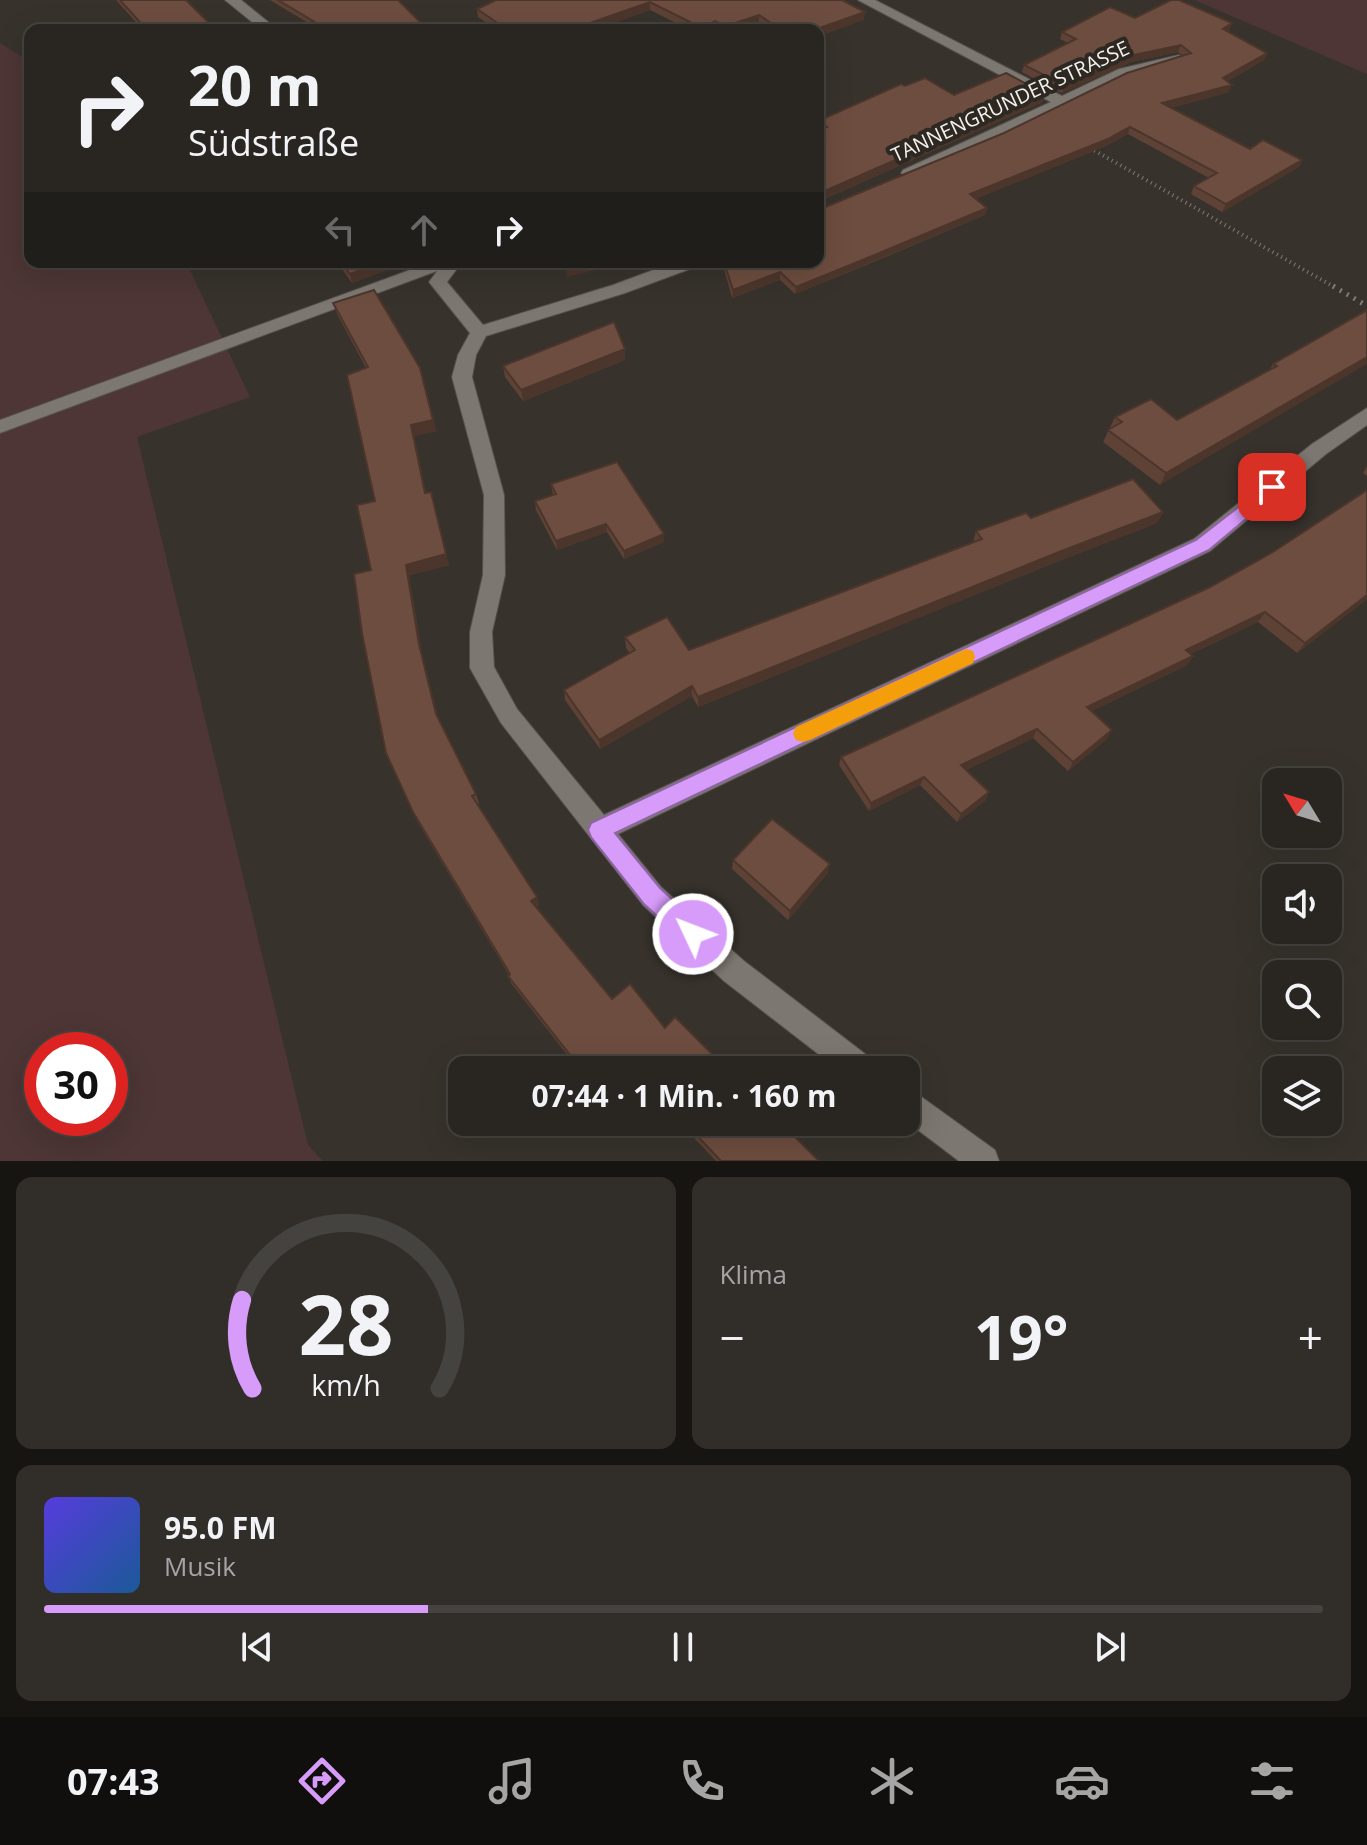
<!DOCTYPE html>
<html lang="de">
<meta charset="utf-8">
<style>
body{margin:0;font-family:"Open Sans",sans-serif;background:#312e2a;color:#f1f3f6;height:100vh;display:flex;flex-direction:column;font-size:30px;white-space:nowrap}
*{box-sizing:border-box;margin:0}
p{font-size:26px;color:#a5a5a5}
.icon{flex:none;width:44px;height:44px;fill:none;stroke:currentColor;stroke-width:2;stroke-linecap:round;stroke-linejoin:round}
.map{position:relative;height:1161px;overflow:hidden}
.details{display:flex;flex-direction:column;gap:16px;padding:16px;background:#171512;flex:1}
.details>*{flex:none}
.banner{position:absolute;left:24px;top:24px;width:800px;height:244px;border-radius:16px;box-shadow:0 8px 32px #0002,0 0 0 2px #45433f;background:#292621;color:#f1f3f6;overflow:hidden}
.needle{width:52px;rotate:308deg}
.fabs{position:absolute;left:1262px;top:768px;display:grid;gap:16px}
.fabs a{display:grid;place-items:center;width:80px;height:80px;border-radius:16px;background:#292621;box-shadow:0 8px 32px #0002,0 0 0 2px #45433f;font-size:40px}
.speed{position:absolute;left:24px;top:1032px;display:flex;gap:16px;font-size:40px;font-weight:700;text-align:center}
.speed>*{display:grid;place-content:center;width:104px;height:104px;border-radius:50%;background:#292621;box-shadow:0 8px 32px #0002,0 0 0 2px #45433f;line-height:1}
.speed .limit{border:12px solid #d22;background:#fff;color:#111}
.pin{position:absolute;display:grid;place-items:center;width:68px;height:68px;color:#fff;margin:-34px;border-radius:16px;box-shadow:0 4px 12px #0006}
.me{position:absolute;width:88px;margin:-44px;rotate:313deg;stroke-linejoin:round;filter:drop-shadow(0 0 6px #0008)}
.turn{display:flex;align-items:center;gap:28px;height:168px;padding:0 32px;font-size:36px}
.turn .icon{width:104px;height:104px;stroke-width:2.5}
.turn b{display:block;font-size:56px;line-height:68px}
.lanes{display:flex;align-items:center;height:76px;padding:0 32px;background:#0003;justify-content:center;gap:40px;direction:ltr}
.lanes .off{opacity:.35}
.big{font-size:60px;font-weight:700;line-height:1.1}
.details .card{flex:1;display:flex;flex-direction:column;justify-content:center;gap:12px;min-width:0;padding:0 28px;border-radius:16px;background:#312e2a}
.details .dial{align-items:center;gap:0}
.dial svg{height:208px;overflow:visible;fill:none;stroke:#45433f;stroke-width:7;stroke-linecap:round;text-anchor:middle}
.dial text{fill:#f1f3f6;stroke:none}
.song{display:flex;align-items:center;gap:24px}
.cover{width:96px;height:96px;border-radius:12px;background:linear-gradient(135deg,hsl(250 70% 55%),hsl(210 70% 35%))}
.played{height:8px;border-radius:4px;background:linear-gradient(90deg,#d79bf9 30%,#45433f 30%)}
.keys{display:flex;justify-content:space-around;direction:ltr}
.heat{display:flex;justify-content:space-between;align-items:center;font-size:44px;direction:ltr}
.details .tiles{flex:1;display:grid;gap:16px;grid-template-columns:1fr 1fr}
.card:last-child{grid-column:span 2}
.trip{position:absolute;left:448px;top:1056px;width:472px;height:80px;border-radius:16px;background:#292621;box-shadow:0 8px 32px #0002,0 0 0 2px #45433f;font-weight:700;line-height:80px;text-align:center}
.tab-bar{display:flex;height:128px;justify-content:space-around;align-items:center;background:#100f0d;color:#a5a5a5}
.tab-bar .icon{width:56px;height:56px}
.tab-bar .on{color:#d79bf9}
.tab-bar b{font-size:36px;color:#f1f3f6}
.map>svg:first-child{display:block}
</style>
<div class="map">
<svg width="1367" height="1161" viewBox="0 0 1367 1161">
<rect width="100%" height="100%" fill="#37322c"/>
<!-- green -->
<g fill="#4d3635" fill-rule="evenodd">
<polygon points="1194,0 1367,0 1367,74"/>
<path d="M0 43 30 62V262H186L250 397 137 437 308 1145 323 1161H0ZM42 1050H110V1118H42Z"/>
</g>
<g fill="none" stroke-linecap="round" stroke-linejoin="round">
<!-- service casing -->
<g stroke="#56514c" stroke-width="2">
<polygon id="service" points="432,262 455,262 453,265 0,433 0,420"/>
</g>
<!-- minor casing -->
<g stroke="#56514c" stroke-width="2">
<g id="minor">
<polygon points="225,0 241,0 278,30 262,30"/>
<polygon points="858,0 875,0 1062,96 1119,69 1179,55 1186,59 1111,83 1012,133 909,178 901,173 903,170 1051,102"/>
<polygon points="444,262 462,262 447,282 483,325 613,285 675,262 701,262 698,266 625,293 486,336 476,355 472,377 504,495 505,575 492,632 494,667 517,709 604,815 1194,539 1312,444 1367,408 1367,425 1326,454 1210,551 618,834 661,887 744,961 873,1060 878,1070 839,1070 724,981 643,905 501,723 470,668 470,632 483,575 484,495 452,377 458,355 470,333 429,282"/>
<polygon points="906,1088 916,1093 995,1150 999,1161 959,1161 906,1121"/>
</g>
</g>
<!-- path-far1 -->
<polyline stroke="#807b76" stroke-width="4" stroke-dasharray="1 4" stroke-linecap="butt" points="1090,148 1336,288"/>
<!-- path -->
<polyline stroke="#807b76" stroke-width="5" stroke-dasharray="2 6" stroke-linecap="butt" points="1333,286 1367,306"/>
<!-- service -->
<use href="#service" fill="#7d7771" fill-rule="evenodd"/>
<!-- minor -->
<use href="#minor" fill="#7d7771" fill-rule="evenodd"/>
</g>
<!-- wall -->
<g fill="#5e4236">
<polygon points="116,0 186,0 216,30 143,30"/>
<polygon points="270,0 398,0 428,30 320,30"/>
<polygon points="496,0 842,0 864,20 818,30 768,30 759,24 739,30 690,30 650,10 594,30 497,30 478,17 477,9"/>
<polygon points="1135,18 1232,23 1229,31 1228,32 1267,53 1264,60 1228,81 1229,92 1171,108 1250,149 1302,160 1299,167 1222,212 1191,194 1194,186 1209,178 1128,134 1106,146 975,199 987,208 985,215 876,261 795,294 780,280 732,298 722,262 818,262 1004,133 1183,56 1178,52 1131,62 1062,93 1022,72 1024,65 1068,43 1060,39 1062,32"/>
<polygon points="905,86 954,95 1043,102 818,202 818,130 819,130 818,129 818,121"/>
<polygon points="337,262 409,262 352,283"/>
<polygon points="333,303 420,368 436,431 414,436 426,493 449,565 409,575 422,654 438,718 476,794 479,803 478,804 537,897 539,905 536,907 612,999 665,1028 728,1070 579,1070 511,983 508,976 509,975 417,821 386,753 371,570 375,501 366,368 337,314"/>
<polygon points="1367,310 1160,485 1103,442 1115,417 1177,420 1269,371 1273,364"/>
<polygon points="625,360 523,401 505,377 503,366"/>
<polygon points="1367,466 1367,476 1363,473"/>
<polygon points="551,484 664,542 624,559 607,532 557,550 536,510 535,501 553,495"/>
<polygon points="1367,490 1367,599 1297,653 1258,622 1191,654 1193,656 1187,665 1092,711 1107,739 1068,771 1033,738 966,770 989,792 985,801 957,822 920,785 869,811 839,765 841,757 1210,587 1273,552"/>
<polygon points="1163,512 1157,523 1054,563 698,707 692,696 600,749 565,700 564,690 630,653 626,648 625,637 689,650 973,542 976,531 1031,518"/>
<polygon points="733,860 828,873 788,920 732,869"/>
<polygon points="679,1122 780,1122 819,1161 716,1161"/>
</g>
<!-- shaded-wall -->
<g fill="#4c362c">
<polygon points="650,2 650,10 594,30 570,30"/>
<polygon points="865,12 864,20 818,37 818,30 814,30"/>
<polygon points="759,15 759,24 739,30 726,30 726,26"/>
<polygon points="715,21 715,29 702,30 702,28"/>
<polygon points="1232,23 1229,31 1220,36 1223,29"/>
<polygon points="1181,45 1178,52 1131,62 1062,93 1064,85 1134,55"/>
<polygon points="1267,53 1264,60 1220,86 1223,78"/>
<polygon points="1232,85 1229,92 1160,111 1162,103"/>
<polygon points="1045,94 1043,102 818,202 818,194"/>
<polygon points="1130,127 1128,134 1106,146 968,202 970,194"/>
<polygon points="1302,160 1299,167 1222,212 1226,204"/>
<polygon points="987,208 985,215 795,294 796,287"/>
<polygon points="383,262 409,262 352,283 350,274"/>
<polygon points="597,262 630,262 567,277 566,269"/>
<polygon points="780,272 780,280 732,298 733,290"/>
<polygon points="625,349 625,360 523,401 521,390"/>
<polygon points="1367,357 1367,364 1160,485 1166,473"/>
<polygon points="433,420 436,431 414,436 428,504 411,425"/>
<polygon points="431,492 449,565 409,575 422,654 439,724 419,644 406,565"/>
<polygon points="1163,512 1157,523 1054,563 698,707 698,697 1059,552"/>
<polygon points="606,524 607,532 557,550 556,541"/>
<polygon points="664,534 664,542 624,559 624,551"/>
<polygon points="1367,595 1367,599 1297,653 1305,643"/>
<polygon points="1265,612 1258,622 1180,659 1186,650"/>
<polygon points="1193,656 1187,665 1082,716 1087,707"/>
<polygon points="692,686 692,696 600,749 599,740"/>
<polygon points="1037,729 1033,738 958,774 961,765"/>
<polygon points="1112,730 1107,739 1068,771 1073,762"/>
<polygon points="924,777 920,785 869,811 871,803"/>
<polygon points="989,792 985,801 957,822 961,814"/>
<polygon points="830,864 828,873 788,920 790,911"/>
<polygon points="537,897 539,905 533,909 531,901"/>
<polygon points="570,1122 577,1122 568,1130 566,1125"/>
</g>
<!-- building -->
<g fill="#6d4d3f" stroke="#4c362c" stroke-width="2">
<polygon points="120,0 186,0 216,30 147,30"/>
<polygon points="278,0 398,0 428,30 328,30"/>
<polygon points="496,0 842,0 865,12 814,30 781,30 759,15 726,26 715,21 702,28 650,2 570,30 508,30 477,9"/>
<polygon points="1171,0 1179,0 1232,23 1223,29 1267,53 1223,78 1232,85 1162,103 1250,149 1263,140 1302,160 1226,204 1194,186 1217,173 1130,127 1108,139 970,194 987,208 877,254 796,287 780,272 733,290 724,262 818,262 818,210 1004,133 1127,73 1191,53 1181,45 1134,55 1064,85 1024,65 1076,39 1062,32 1110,7 1135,18"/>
<polygon points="1006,73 1045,94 818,194 818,141 825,138 818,133 818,130 827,127 818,121 901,84 905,86 925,78 954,95"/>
<polygon points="341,262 383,262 350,274"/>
<polygon points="564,262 597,262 566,269"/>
<polygon points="374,290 420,368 433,420 411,425 425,493 431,492 446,554 406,565 419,644 436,714 476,794 472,796 537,897 531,901 612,999 630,984 665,1028 675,1017 728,1070 635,1070 632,1067 628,1070 580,1070 581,1069 508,976 510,974 413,812 386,753 362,633 354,574 371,570 357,505 375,501 347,375 368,367 333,303"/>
<polygon points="1367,310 1367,357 1166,473 1108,430 1122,422 1115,417 1151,399 1177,420 1277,366 1273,364"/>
<polygon points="614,322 625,349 521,390 503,366"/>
<polygon points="617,462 664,534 624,551 606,524 556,541 535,501 556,494 551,484"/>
<polygon points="1133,479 1163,512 1059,552 698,697 692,686 599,740 564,690 635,650 625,637 667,617 689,650 982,539 976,531 1026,513 1031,518"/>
<polygon points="1367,490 1367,595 1305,643 1265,612 1186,650 1193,656 1087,707 1112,730 1073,762 1037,729 961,765 989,792 961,814 924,777 871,803 841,757 1210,587 1273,552"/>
<polygon points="772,819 830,864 790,911 733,860"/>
<polygon points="684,1122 780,1122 819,1161 721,1161"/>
</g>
<!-- route -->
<polygon fill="#d79bf9" stroke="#8c65a2" stroke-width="2" points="1272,481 1281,487 1278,492 1209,550 615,833 660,888 701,926 704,934 701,942 693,945 685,942 644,904 591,837 588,830 591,823 1196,540"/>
<!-- slow -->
<polygon fill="#f59e0b" points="966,649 973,651 975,657 973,663 810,740 803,742 796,740 793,734 796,727"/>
<g text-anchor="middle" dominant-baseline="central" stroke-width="8" stroke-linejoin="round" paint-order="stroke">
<!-- far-street labels -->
<g font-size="20" fill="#f4f0ed" stroke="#2d2822">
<text transform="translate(1010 101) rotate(-25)">TANNENGRUNDER STRASSE</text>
</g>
</g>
</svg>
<div class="fabs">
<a><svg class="needle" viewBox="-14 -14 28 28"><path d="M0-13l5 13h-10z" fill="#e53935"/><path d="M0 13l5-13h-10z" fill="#a5a5a5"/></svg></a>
<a><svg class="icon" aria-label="sound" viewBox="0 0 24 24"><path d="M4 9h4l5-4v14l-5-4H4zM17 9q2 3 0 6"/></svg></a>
<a><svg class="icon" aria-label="search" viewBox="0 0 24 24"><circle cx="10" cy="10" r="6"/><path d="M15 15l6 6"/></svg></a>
<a><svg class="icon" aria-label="layers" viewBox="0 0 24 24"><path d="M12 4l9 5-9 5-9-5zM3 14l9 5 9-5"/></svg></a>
</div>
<div class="speed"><div class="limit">30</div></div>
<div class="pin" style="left:1272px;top:487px;background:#d93025"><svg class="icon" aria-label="arrive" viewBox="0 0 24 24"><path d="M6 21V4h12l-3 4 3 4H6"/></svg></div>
<svg class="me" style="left:693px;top:934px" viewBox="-20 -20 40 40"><circle r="17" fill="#d79bf9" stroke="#fff" stroke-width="3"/><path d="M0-11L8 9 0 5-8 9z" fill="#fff"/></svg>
<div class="trip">07:44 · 1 Min. · 160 m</div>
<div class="banner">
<div class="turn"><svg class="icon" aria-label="right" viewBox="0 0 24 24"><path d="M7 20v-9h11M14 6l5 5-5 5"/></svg><div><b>20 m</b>Südstraße</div></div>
<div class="lanes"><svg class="icon off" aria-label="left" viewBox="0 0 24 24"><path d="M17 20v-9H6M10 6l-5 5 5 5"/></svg><svg class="icon off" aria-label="ahead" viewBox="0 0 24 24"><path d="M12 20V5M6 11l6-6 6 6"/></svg><svg class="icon" aria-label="right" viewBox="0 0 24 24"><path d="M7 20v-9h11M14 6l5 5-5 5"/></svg></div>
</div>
</div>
<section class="details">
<div class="tiles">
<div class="card dial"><svg viewBox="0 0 100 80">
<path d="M14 69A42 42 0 1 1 86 69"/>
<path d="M14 69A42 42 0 0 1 10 35" stroke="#d79bf9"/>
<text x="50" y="56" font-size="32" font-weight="700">28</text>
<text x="50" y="72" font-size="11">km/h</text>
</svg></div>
<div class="card"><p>Klima</p>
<div class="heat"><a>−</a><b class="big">19°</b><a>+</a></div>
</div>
<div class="card">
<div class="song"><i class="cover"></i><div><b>95.0 FM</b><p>Musik</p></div></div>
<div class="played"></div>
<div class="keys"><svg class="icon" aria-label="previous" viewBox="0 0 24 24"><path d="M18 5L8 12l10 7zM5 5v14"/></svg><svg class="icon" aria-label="pause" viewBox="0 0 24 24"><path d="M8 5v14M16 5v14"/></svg><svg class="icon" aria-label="next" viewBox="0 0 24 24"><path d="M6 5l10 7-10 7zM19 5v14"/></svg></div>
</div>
</div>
</section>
<nav class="tab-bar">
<b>07:43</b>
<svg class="icon on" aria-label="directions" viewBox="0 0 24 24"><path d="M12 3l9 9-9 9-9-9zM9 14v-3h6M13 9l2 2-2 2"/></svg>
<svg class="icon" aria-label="music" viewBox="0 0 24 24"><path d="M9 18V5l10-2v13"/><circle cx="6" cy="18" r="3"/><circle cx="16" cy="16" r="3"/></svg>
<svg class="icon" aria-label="phone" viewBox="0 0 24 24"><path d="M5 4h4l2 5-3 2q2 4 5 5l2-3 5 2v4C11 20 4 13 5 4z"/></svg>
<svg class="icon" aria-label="climate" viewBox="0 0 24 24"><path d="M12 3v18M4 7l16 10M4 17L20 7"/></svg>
<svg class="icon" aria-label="car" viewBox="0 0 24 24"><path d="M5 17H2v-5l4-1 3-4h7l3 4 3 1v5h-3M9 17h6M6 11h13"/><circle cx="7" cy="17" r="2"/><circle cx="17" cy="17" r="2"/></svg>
<svg class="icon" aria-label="filters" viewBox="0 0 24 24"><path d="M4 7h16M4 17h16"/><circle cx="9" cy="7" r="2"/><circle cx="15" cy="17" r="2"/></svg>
</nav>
